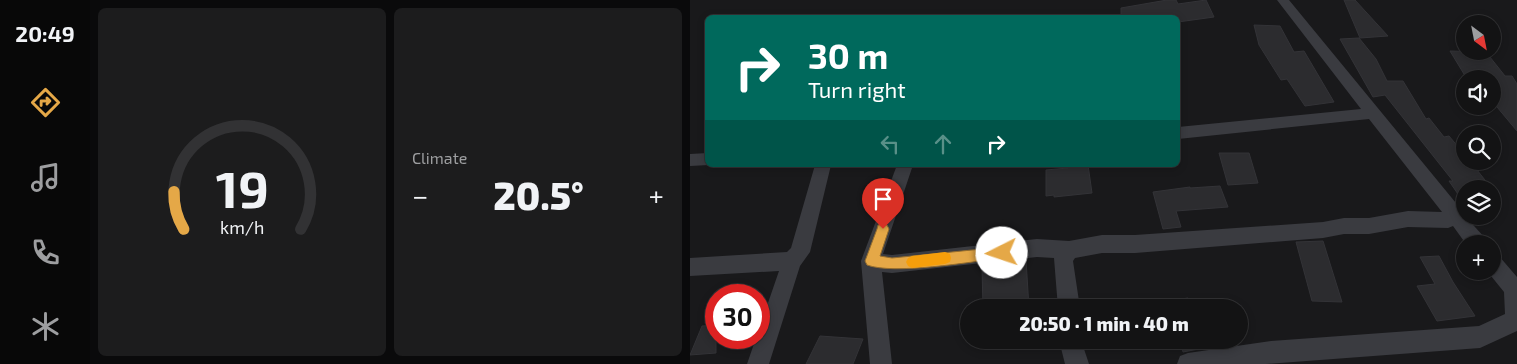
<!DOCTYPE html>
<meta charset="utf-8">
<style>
body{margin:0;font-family:"Exo 2",sans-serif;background:#1c1c1d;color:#f1f3f6;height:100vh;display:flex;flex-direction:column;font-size:19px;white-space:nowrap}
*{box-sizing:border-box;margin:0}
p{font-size:16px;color:#9d9ea0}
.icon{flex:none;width:28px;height:28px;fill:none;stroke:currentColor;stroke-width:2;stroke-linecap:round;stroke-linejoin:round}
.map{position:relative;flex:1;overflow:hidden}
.sheet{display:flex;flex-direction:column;gap:8px;padding:8px;background:#0a0a0b;width:600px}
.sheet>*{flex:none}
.banner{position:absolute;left:15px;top:15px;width:475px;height:152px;border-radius:8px;box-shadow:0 2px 8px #0003,0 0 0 1px #323234;background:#00695c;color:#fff;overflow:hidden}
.needle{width:32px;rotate:148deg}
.fabs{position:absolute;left:766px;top:15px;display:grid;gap:10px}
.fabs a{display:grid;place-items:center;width:45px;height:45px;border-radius:50%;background:#131314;box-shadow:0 2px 8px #0003,0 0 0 1px #323234;font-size:25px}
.speed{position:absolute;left:15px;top:284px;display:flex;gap:10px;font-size:25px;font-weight:700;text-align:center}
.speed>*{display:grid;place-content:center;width:65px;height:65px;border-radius:50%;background:#131314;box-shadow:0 2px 8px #0003,0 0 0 1px #323234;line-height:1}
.speed .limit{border:8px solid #d22;background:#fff;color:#111}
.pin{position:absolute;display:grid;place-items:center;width:42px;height:42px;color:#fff;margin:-51px -21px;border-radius:50% 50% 50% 0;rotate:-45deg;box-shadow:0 0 5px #0007}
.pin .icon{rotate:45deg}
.me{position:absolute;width:55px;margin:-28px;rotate:266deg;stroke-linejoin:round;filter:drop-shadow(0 0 4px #0008)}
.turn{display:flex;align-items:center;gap:18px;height:105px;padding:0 20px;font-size:22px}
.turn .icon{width:65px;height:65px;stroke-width:2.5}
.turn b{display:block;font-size:35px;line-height:42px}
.lanes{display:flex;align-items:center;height:48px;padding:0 20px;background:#0003;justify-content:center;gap:25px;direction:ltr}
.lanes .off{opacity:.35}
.big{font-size:38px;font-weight:800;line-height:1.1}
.sheet .card{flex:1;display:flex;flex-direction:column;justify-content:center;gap:8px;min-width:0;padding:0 18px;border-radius:8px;background:#1c1c1d}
.sheet .dial{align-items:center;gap:0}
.dial svg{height:130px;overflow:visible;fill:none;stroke:#323234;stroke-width:7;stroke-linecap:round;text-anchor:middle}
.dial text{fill:#f1f3f6;stroke:none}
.heat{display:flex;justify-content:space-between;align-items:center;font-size:28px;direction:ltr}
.sheet .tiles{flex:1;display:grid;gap:8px;grid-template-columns:repeat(2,1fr)}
.trip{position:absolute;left:270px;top:299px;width:288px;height:50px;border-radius:25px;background:#131314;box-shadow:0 2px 8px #0003,0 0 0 1px #323234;font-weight:800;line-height:50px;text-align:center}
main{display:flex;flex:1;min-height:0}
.menu{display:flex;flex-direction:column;width:90px;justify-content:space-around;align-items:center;background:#080808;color:#9d9ea0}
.menu .icon{width:35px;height:35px}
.menu .on{color:#e5a847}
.menu b{font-size:22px;color:#f1f3f6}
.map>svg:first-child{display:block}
</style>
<main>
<nav class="menu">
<b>20:49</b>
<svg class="icon on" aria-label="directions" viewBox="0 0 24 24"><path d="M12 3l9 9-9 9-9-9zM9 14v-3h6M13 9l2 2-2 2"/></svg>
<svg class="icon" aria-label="music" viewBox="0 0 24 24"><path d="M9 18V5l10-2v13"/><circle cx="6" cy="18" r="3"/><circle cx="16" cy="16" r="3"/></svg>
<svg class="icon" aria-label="phone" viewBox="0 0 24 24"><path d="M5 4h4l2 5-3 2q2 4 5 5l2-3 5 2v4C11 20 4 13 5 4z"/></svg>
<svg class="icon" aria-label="climate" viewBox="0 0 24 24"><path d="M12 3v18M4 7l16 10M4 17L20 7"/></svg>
</nav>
<section class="sheet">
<div class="tiles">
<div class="card dial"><svg viewBox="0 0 100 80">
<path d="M14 69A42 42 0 1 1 86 69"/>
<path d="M14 69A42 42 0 0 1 8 46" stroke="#e5a847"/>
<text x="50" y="56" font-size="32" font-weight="700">19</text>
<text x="50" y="72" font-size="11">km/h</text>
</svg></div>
<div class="card"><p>Climate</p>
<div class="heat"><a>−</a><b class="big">20.5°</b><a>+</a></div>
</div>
</div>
</section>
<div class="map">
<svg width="827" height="364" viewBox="0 0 827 364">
<rect width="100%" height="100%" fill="#19191b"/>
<!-- building -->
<g fill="#2c2c2f" stroke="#333337">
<polygon points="477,0 486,0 488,4 516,0 524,17 488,22 488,18 431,18 431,8"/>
<polygon points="654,0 665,0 698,36 670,38"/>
<polygon points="564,25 590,26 604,52 614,51 644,102 615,106 597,79 591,80 569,45"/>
<polygon points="669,38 686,59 697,81 713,81 736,119 739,118 754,137 759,136 775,155 775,161 780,161 802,189 775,189 775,197 770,197 759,181 763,181 695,95 683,97 650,39"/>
<polygon points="760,51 796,52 815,76 822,76 827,84 827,131 802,101 802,79 777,79"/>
<polygon points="529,153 559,153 568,183 538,185"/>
<polygon points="377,165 398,165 402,193 364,197 364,195 356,196 356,170 378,168"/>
<polygon points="530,186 538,207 486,211 491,227 473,229 463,192 500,187 500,188"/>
<polygon points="633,241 652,302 622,301 606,242"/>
<polygon points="749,256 763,282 785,316 747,321 727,286 745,284 730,257"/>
<polygon points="336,260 339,308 293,308 292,267"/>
<polygon points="498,298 501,308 480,308 478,301"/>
<polygon points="26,325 26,353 0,355 12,326"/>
<polygon points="130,336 173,339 163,364 116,364"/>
<polygon points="490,340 511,340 514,348 493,352"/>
</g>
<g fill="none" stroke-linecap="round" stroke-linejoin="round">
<!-- minor -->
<g fill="#3a3b40" fill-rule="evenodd">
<polygon points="587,0 599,0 775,214 775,216 795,238 798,244 776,244 763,226 758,228 718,227 679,234 654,234 633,238 445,253 412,253 385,258 383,261 390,308 368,308 364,258 347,257 202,273 192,272 202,364 180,364 171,261 207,165 223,165 193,254 202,255 347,239 379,241 412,235 445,235 633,222 654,218 679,218 718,211 752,212 679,119 488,139 488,127 671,109"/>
<polygon points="18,153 18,165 19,165 0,166 0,154"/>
<polygon points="125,165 141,165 120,252 110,266 79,364 57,364 66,338 69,338 69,329 89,271 0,276 0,258 97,252 101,248"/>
<polygon points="802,253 809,256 827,277 827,331 790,348 576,364 487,364 490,356 498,353 581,341 789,326 815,314 814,292 797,271 802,271"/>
<polygon points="369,340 391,340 399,364 375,364"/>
</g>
</g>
<!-- route -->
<path fill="#e5a847" stroke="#956d2e" d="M193 224 197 225 199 229 190 256 202 258 312 247 316 249 318 253 316 257 312 258C280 262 204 275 177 265L175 261 187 229 188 225Z"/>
<!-- slow -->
<polygon fill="#f59e0b" points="255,252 260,254 261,258 260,262 255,264 222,268 218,266 216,262 218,258 222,256"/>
</svg>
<div class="fabs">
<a><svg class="needle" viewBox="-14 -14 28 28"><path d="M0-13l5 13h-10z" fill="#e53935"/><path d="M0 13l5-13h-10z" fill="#9d9ea0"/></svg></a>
<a><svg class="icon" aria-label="sound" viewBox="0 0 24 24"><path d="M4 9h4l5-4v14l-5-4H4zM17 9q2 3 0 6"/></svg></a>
<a><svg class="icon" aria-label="search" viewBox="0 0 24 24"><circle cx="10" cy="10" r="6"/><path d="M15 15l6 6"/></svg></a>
<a><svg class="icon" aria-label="layers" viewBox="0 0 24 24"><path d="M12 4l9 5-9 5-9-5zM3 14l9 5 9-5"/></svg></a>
<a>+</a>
</div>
<div class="speed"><div class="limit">30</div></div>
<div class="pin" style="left:193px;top:229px;background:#d93025"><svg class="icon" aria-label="arrive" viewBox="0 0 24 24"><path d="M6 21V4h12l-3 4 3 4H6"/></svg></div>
<svg class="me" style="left:312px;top:253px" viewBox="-20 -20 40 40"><circle r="19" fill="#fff"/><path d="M0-13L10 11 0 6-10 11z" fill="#e5a847"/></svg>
<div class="trip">20:50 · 1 min · 40 m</div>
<div class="banner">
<div class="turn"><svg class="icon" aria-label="right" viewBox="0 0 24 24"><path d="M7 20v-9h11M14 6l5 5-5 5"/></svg><div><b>30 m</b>Turn right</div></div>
<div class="lanes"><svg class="icon off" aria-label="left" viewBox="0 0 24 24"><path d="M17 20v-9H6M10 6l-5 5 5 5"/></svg><svg class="icon off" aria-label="ahead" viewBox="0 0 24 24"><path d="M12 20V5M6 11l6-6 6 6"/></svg><svg class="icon" aria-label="right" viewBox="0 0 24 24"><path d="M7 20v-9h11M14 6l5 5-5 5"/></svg></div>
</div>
</div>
</main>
